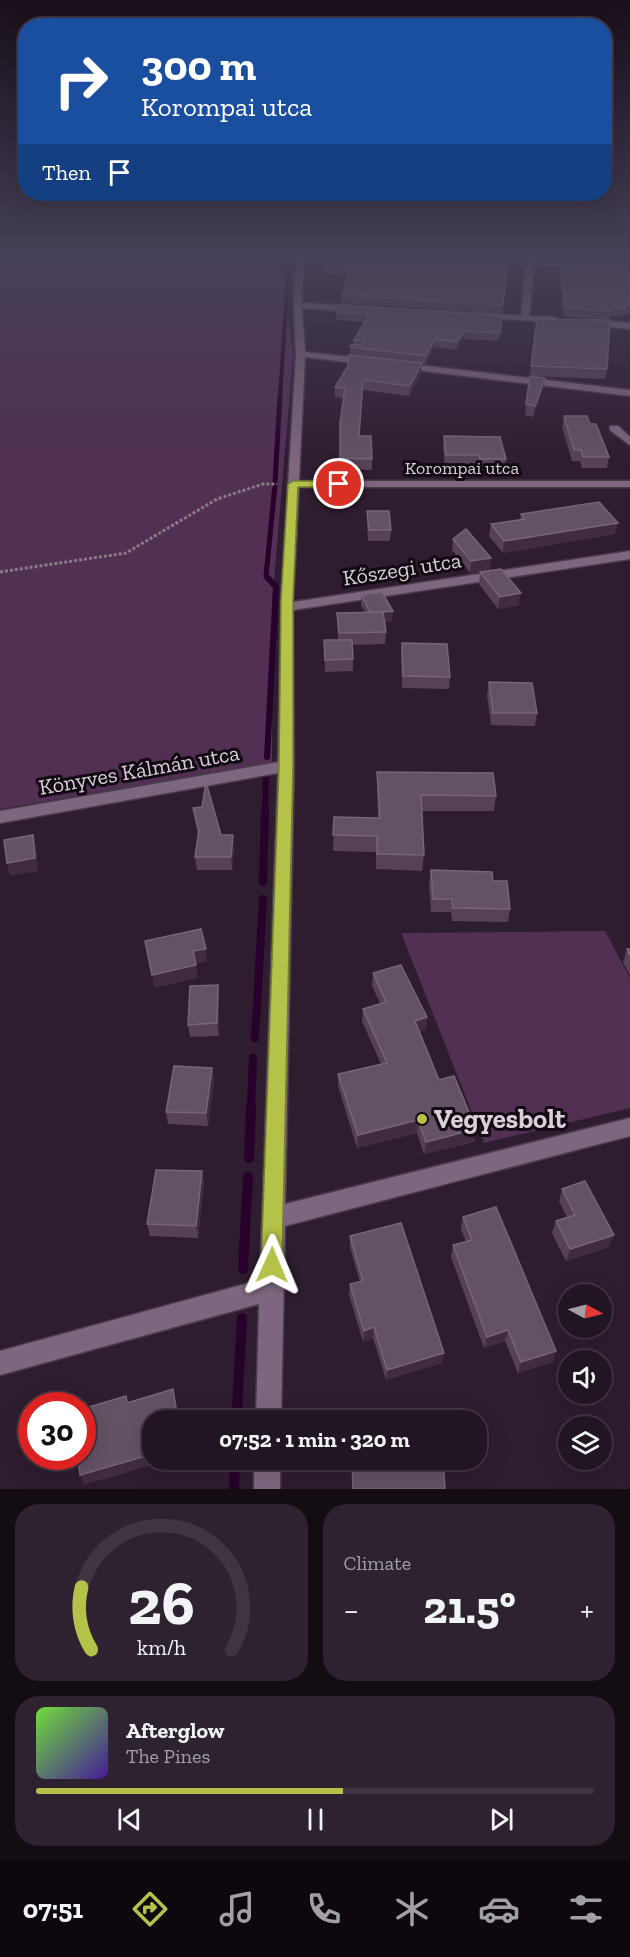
<!DOCTYPE html>
<meta charset="utf-8">
<style>
body{margin:0;font-family:"Zilla Slab",serif;background:#2e2230;color:#f1f3f6;height:100vh;display:flex;flex-direction:column;font-size:22px;white-space:nowrap}
*{box-sizing:border-box;margin:0}
p{font-size:20px;color:#a29fa6}
.icon{flex:none;width:33px;height:33px;fill:none;stroke:currentColor;stroke-width:2;stroke-linecap:round;stroke-linejoin:round}
.map{position:relative;height:1489px;overflow:hidden}
.panel{display:flex;flex-direction:column;gap:15px;padding:15px;background:#130c13;flex:1}
.panel>*{flex:none}
.top-card{position:absolute;left:18px;top:18px;width:594px;height:183px;border-radius:24px;box-shadow:0 6px 24px #0002,0 0 0 2px #3f3441;background:#1a4fa0;color:#fff;overflow:hidden}
.needle{width:39px;rotate:97deg}
.tools{position:absolute;left:558px;top:1284px;display:grid;gap:12px}
.tools a{display:grid;place-items:center;width:54px;height:54px;border-radius:50%;background:#221523;box-shadow:0 6px 24px #0002,0 0 0 2px #3f3441;font-size:30px}
.speed{position:absolute;left:18px;top:1392px;display:flex;gap:12px;font-size:30px;font-weight:700;text-align:center}
.speed>*{display:grid;place-content:center;width:78px;height:78px;border-radius:50%;background:#221523;box-shadow:0 6px 24px #0002,0 0 0 2px #3f3441;line-height:1}
.speed .limit{border:9px solid #d22;background:#fff;color:#111}
.pin{position:absolute;display:grid;place-items:center;width:51px;height:51px;color:#fff;margin:-26px;border:3px solid #fff;border-radius:50%;box-shadow:0 2px 6px #0007}
.me{position:absolute;width:66px;margin:-33px;rotate:1deg;stroke-linejoin:round;filter:drop-shadow(0 0 4px #0008)}
.turn{display:flex;align-items:center;gap:21px;height:126px;padding:0 24px;font-size:27px}
.turn .icon{width:78px;height:78px;stroke-width:2.5}
.turn b{display:block;font-size:42px;line-height:51px}
.then{display:flex;align-items:center;height:57px;padding:0 24px;background:#0003;gap:12px;font-size:22px}
.big{font-size:45px;font-weight:700;line-height:1.1}
.panel .widget{flex:1;display:flex;flex-direction:column;justify-content:center;gap:9px;min-width:0;padding:0 21px;border-radius:24px;background:#2e2230}
.panel .dial{align-items:center;gap:0}
.dial svg{height:156px;overflow:visible;fill:none;stroke:#3f3441;stroke-width:7;stroke-linecap:round;text-anchor:middle}
.dial text{fill:#f1f3f6;stroke:none}
.song{display:flex;align-items:center;gap:18px}
.cover{width:72px;height:72px;border-radius:9px;background:linear-gradient(135deg,hsl(100 70% 55%),hsl(260 70% 35%))}
.played{height:6px;border-radius:3px;background:linear-gradient(90deg,#b5c249 55%,#3f3441 55%)}
.keys{display:flex;justify-content:space-around;direction:ltr}
.heat{display:flex;justify-content:space-between;align-items:center;font-size:33px;direction:ltr}
.panel .tiles{flex:1;display:grid;gap:15px;grid-template-columns:1fr 1fr}
.widget:last-child{grid-column:span 2}
.trip{position:absolute;left:142px;top:1410px;width:345px;height:60px;border-radius:24px;background:#221523;box-shadow:0 6px 24px #0002,0 0 0 2px #3f3441;font-weight:700;line-height:60px;text-align:center}
.dock{display:flex;height:96px;justify-content:space-around;align-items:center;background:#0e080e;color:#a29fa6}
.dock .icon{width:42px;height:42px}
.dock .current{color:#b5c249}
.dock b{font-size:27px;color:#f1f3f6}
.map>svg:first-child{display:block}
</style>
<div class="map">
<svg width="630" height="1489" viewBox="0 0 630 1489">
<rect width="100%" height="100%" fill="#2e1c2f"/>
<!-- green -->
<g fill="#513053">
<polygon points="0,256 296,256 284,290 293,355 272,605 272,763 0,809"/>
<polygon points="605,931 630,978 630,1108 484,1143 401,933"/>
</g>
<g fill="none" stroke-linecap="round" stroke-linejoin="round">
<!-- stream-far4 -->
<polyline stroke="#27002b" stroke-width="4" points="280,398 289,256"/>
<!-- stream-far3 -->
<g stroke="#27002b" stroke-width="5">
<polyline points="275,482 280,396"/>
<polyline points="268,578 266,576 275,485"/>
</g>
<!-- stream-far2 -->
<g stroke="#27002b" stroke-width="6">
<polyline points="267,577 276,587 267,757"/>
<polyline points="265,810 266,776"/>
</g>
<!-- stream-far1 -->
<g stroke="#27002b" stroke-width="8">
<polyline points="263,882 265,809"/>
<polyline points="255,1038 263,899"/>
<polyline points="251,1108 253,1058"/>
</g>
<!-- stream -->
<g stroke="#27002b" stroke-width="10">
<polyline points="249,1158 251,1106"/>
<polyline points="243,1269 248,1177"/>
<polyline points="237,1410 242,1318"/>
<polyline points="234,1489 235,1460"/>
</g>
<!-- street casing -->
<g stroke="#493a4a" stroke-width="3">
<g id="street">
<polygon points="296,256 304,256 302,303 358,306 362,309 358,312 302,308 305,352 369,359 374,362 369,365 305,357 299,481 630,481 630,487 299,487 293,602 630,551 630,559 293,610 294,766 285,1204 630,1118 630,1136 285,1226 281,1420 256,1420 259,1304 0,1375 0,1351 260,1280 278,773 0,823 0,811 278,762 281,600 296,354 294,305"/>
<polygon points="527,256 535,256 534,260 580,263 584,265 580,267 534,265 529,316 556,317 560,320 559,322 478,318 478,314 481,313 521,316 526,264 490,262 486,260 490,258 527,260"/>
<polygon points="592,320 630,323 630,329 589,325 588,323"/>
<polygon points="402,363 630,390 630,396 399,368 399,364"/>
<polygon points="610,426 618,426 630,437 630,445 610,430"/>
<rect x="254" y="1460" width="26" height="29"/>
</g>
</g>
<!-- path -->
<polyline stroke="#8a7b8b" stroke-width="3" stroke-dasharray="3 2" stroke-linecap="butt" points="0,572 126,553 217,499 263,484 277,484"/>
<!-- street -->
<use href="#street" fill="#7d677e" fill-rule="evenodd"/>
</g>
<!-- wall -->
<g fill="#554256">
<polygon points="327,256 510,256 502,314 342,303 342,295 349,275 325,274"/>
<polygon points="559,256 630,256 630,314 624,314 623,317 610,316 609,320 564,317 559,269 560,260 614,263 559,259"/>
<polygon points="336,312 502,315 499,341 464,339 456,350 434,347 426,364 422,363 421,373 409,396 363,390 359,436 372,459 372,470 340,469 340,423 343,398 335,397 335,387 348,366 350,355 351,344 354,344 354,340 365,322 336,320"/>
<polygon points="537,319 607,369 605,379 531,376 545,378 543,388 533,417 525,415"/>
<polygon points="564,416 590,424 609,457 607,468 582,468 580,461 572,461 562,427"/>
<polygon points="444,436 506,459 505,470 479,470 478,466 445,466 443,447"/>
<polygon points="367,511 391,530 390,541 368,541 367,523"/>
<polygon points="521,514 615,534 503,553 489,536 491,524 520,520"/>
<polygon points="453,539 490,570 470,573 452,550"/>
<polygon points="480,572 519,605 498,609 479,584"/>
<polygon points="362,595 393,611 392,621 384,622 386,632 385,644 352,645 353,659 353,671 325,672 324,640 338,640 337,613 365,612 361,605"/>
<polygon points="402,643 450,677 449,689 402,688 401,655"/>
<polygon points="489,682 537,713 535,726 491,725 487,695"/>
<polygon points="377,772 496,796 494,811 422,811 424,855 422,871 376,869 376,852 333,851 334,817 378,818 377,787"/>
<polygon points="193,808 234,848 232,870 197,870 195,857 198,835 195,821"/>
<polygon points="431,870 493,881 510,909 508,922 452,921 451,912 431,912 429,883"/>
<polygon points="627,949 630,949 630,976 623,962"/>
<polygon points="373,973 427,1017 426,1030 419,1032 439,1080 476,1129 474,1142 424,1154 417,1133 357,1148 338,1086 338,1074 381,1064 362,1021 363,1009 380,1003 372,986"/>
<polygon points="218,985 219,998 219,1036 190,1037 188,1025"/>
<polygon points="212,1068 214,1080 208,1126 168,1124 166,1112"/>
<polygon points="202,1171 204,1183 198,1238 150,1236 147,1224"/>
<polygon points="562,1189 609,1247 566,1261 552,1233 556,1221 567,1217 559,1201"/>
<polygon points="463,1217 556,1351 553,1362 518,1373 505,1341 484,1348 451,1257 453,1245 466,1242 461,1229"/>
<polygon points="350,1236 442,1363 386,1380 373,1338 363,1342 349,1295 350,1284 360,1282 350,1248"/>
<polygon points="352,1460 468,1460 466,1468 444,1468 445,1489 352,1489"/>
</g>
<!-- shaded-wall -->
<g fill="#3f2c40">
<polygon points="465,331 464,339 456,350 457,342"/>
<polygon points="435,339 434,347 426,364 426,356"/>
<polygon points="422,363 421,373 409,396 410,386"/>
<polygon points="545,378 543,388 533,417 535,406"/>
<polygon points="618,523 615,534 503,553 504,541"/>
<polygon points="491,558 490,570 470,573 471,561"/>
<polygon points="521,593 519,605 498,609 500,597"/>
<polygon points="393,611 392,621 371,624 371,614"/>
<polygon points="33,835 36,847 38,871 10,876 7,863"/>
<polygon points="233,835 234,848 232,870 231,857"/>
<polygon points="206,949 207,962 195,964 193,951"/>
<polygon points="196,965 198,978 154,988 152,975"/>
<polygon points="218,985 219,998 219,1036 217,1023"/>
<polygon points="427,1017 426,1030 414,1033 415,1021"/>
<polygon points="212,1068 214,1080 208,1126 206,1113"/>
<polygon points="418,1120 417,1133 357,1148 358,1135"/>
<polygon points="476,1129 474,1142 424,1154 426,1142"/>
<polygon points="202,1171 204,1183 198,1238 196,1226"/>
<polygon points="614,1235 609,1247 566,1261 570,1249"/>
<polygon points="374,1327 373,1338 363,1342 364,1331"/>
<polygon points="508,1330 505,1341 484,1348 487,1337"/>
<polygon points="556,1351 553,1362 518,1373 521,1362"/>
<polygon points="444,1353 442,1363 386,1380 387,1370"/>
<polygon points="153,1454 153,1460 169,1460 84,1485 80,1475"/>
</g>
<!-- building -->
<g fill="#635164" stroke="#766477" stroke-width="1.5">
<polygon points="327,256 487,256 509,257 503,305 342,295 352,267 325,267"/>
<polygon points="560,260 630,264 630,305 625,305 625,308 611,307 611,311 565,308"/>
<polygon points="339,305 502,315 500,333 465,331 457,342 435,339 426,356 350,347 351,344 362,345 364,341 354,340 369,314 336,312"/>
<polygon points="537,319 610,320 607,369 531,366"/>
<polygon points="349,355 422,363 410,386 363,380 359,436 371,436 372,459 340,458 340,423 345,388 335,387 348,366"/>
<polygon points="530,376 545,378 535,406 526,404"/>
<polygon points="564,416 587,416 590,424 596,424 609,457 583,457 581,450 574,450"/>
<polygon points="444,436 500,437 506,459 480,459 479,455 446,455"/>
<polygon points="599,502 618,523 504,541 491,524 525,519 521,514"/>
<polygon points="367,511 389,511 391,530 369,530"/>
<polygon points="466,529 491,558 471,561 453,539"/>
<polygon points="501,569 521,593 500,597 480,572"/>
<polygon points="382,592 393,611 383,612 370,612 362,595"/>
<polygon points="383,612 386,632 339,633 337,613"/>
<polygon points="324,640 352,640 353,659 325,660"/>
<polygon points="402,643 447,644 450,677 403,676"/>
<polygon points="489,682 532,683 537,713 493,713"/>
<polygon points="377,772 493,773 496,796 421,795 424,855 377,854 377,836 333,835 334,817 380,818"/>
<polygon points="206,782 221,835 233,835 231,857 195,857 199,830 193,808 202,807"/>
<polygon points="33,835 35,858 7,863 4,840"/>
<polygon points="431,870 492,872 493,881 507,881 510,909 453,908 452,899 433,899"/>
<polygon points="201,929 206,949 193,951 196,965 152,975 145,941"/>
<polygon points="627,949 630,949 630,956"/>
<polygon points="401,965 427,1017 415,1021 439,1080 454,1076 476,1129 426,1142 418,1120 358,1135 338,1074 387,1063 363,1009 386,1002 373,973"/>
<polygon points="218,985 217,1023 188,1025 190,986"/>
<polygon points="174,1066 212,1068 206,1113 166,1112"/>
<polygon points="156,1170 202,1171 196,1226 147,1224"/>
<polygon points="585,1181 614,1235 570,1249 556,1221 575,1215 562,1189"/>
<polygon points="496,1207 556,1351 521,1362 508,1330 487,1337 453,1245 472,1240 463,1217"/>
<polygon points="401,1223 444,1353 387,1370 374,1327 364,1331 350,1284 363,1281 350,1236"/>
<polygon points="173,1389 178,1420 153,1420 153,1454 80,1475 78,1456 82,1456 82,1409 126,1396 127,1403"/>
<polygon points="464,1412 465,1420 370,1420 370,1413"/>
<polygon points="352,1460 443,1460 445,1489 353,1489"/>
</g>
<!-- sky -->
<linearGradient id="sky" x2="0" y2="1"><stop stop-color="#190f1a"/><stop offset="0.55" stop-color="#464058"/><stop offset="1" stop-color="#464058" stop-opacity="0"/></linearGradient>
<rect width="630" height="465" fill="url(#sky)"/>
<!-- route -->
<polygon fill="#b5c249" stroke="#767e2f" stroke-width="1.5" points="293,481 339,481 344,484 339,487 298,487 293,600 293,766 282,1265 279,1273 272,1276 264,1273 261,1265 279,766 281,600 288,484"/>
<!-- markers -->
<circle fill="#b5c249" stroke="#120a12" stroke-width="2" cx="422" cy="1119" r="6"/>
<g text-anchor="middle" dominant-baseline="central" stroke-width="6" stroke-linejoin="round" paint-order="stroke">
<!-- far-street labels -->
<g font-size="18" fill="#dacedb" stroke="#120a12">
<text x="462" y="468">Korompai utca</text>
</g>
<!-- street labels -->
<g font-size="22" fill="#dacedb" stroke="#120a12">
<text transform="translate(402 569) rotate(-9)">Kőszegi utca</text>
<text transform="translate(139 770) rotate(-10)">Könyves Kálmán utca</text>
</g>
<!-- near-poi labels -->
<g font-size="27" font-weight="bold" fill="#dacedb" stroke="#120a12" text-anchor="start">
<text x="434" y="1119">Vegyesbolt</text>
</g>
</g>
</svg>
<div class="tools">
<a><svg class="needle" viewBox="-14 -14 28 28"><path d="M0-13l5 13h-10z" fill="#e53935"/><path d="M0 13l5-13h-10z" fill="#a29fa6"/></svg></a>
<a><svg class="icon" aria-label="sound" viewBox="0 0 24 24"><path d="M4 9h4l5-4v14l-5-4H4zM17 9q2 3 0 6"/></svg></a>
<a><svg class="icon" aria-label="layers" viewBox="0 0 24 24"><path d="M12 4l9 5-9 5-9-5zM3 14l9 5 9-5"/></svg></a>
</div>
<div class="speed"><div class="limit">30</div></div>
<div class="pin" style="left:339px;top:484px;background:#d93025"><svg class="icon" aria-label="arrive" viewBox="0 0 24 24"><path d="M6 21V4h12l-3 4 3 4H6"/></svg></div>
<svg class="me" style="left:272px;top:1265px" viewBox="-20 -20 40 40"><path d="M0-17L14 15 0 8-14 15z" fill="#b5c249" stroke="#fff" stroke-width="4"/></svg>
<div class="trip">07:52 · 1 min · 320 m</div>
<div class="top-card">
<div class="turn"><svg class="icon" aria-label="right" viewBox="0 0 24 24"><path d="M7 20v-9h11M14 6l5 5-5 5"/></svg><div><b>300 m</b>Korompai utca</div></div>
<div class="then">Then<svg class="icon" aria-label="arrive" viewBox="0 0 24 24"><path d="M6 21V4h12l-3 4 3 4H6"/></svg></div>
</div>
</div>
<section class="panel">
<div class="tiles">
<div class="widget dial"><svg viewBox="0 0 100 80">
<path d="M14 69A42 42 0 1 1 86 69"/>
<path d="M14 69A42 42 0 0 1 9 37" stroke="#b5c249"/>
<text x="50" y="56" font-size="32" font-weight="700">26</text>
<text x="50" y="72" font-size="11">km/h</text>
</svg></div>
<div class="widget"><p>Climate</p>
<div class="heat"><a>−</a><b class="big">21.5°</b><a>+</a></div>
</div>
<div class="widget">
<div class="song"><i class="cover"></i><div><b>Afterglow</b><p>The Pines</p></div></div>
<div class="played"></div>
<div class="keys"><svg class="icon" aria-label="previous" viewBox="0 0 24 24"><path d="M18 5L8 12l10 7zM5 5v14"/></svg><svg class="icon" aria-label="pause" viewBox="0 0 24 24"><path d="M8 5v14M16 5v14"/></svg><svg class="icon" aria-label="next" viewBox="0 0 24 24"><path d="M6 5l10 7-10 7zM19 5v14"/></svg></div>
</div>
</div>
</section>
<nav class="dock">
<b>07:51</b>
<svg class="icon current" aria-label="directions" viewBox="0 0 24 24"><path d="M12 3l9 9-9 9-9-9zM9 14v-3h6M13 9l2 2-2 2"/></svg>
<svg class="icon" aria-label="music" viewBox="0 0 24 24"><path d="M9 18V5l10-2v13"/><circle cx="6" cy="18" r="3"/><circle cx="16" cy="16" r="3"/></svg>
<svg class="icon" aria-label="phone" viewBox="0 0 24 24"><path d="M5 4h4l2 5-3 2q2 4 5 5l2-3 5 2v4C11 20 4 13 5 4z"/></svg>
<svg class="icon" aria-label="climate" viewBox="0 0 24 24"><path d="M12 3v18M4 7l16 10M4 17L20 7"/></svg>
<svg class="icon" aria-label="car" viewBox="0 0 24 24"><path d="M5 17H2v-5l4-1 3-4h7l3 4 3 1v5h-3M9 17h6M6 11h13"/><circle cx="7" cy="17" r="2"/><circle cx="17" cy="17" r="2"/></svg>
<svg class="icon" aria-label="filters" viewBox="0 0 24 24"><path d="M4 7h16M4 17h16"/><circle cx="9" cy="7" r="2"/><circle cx="15" cy="17" r="2"/></svg>
</nav>
